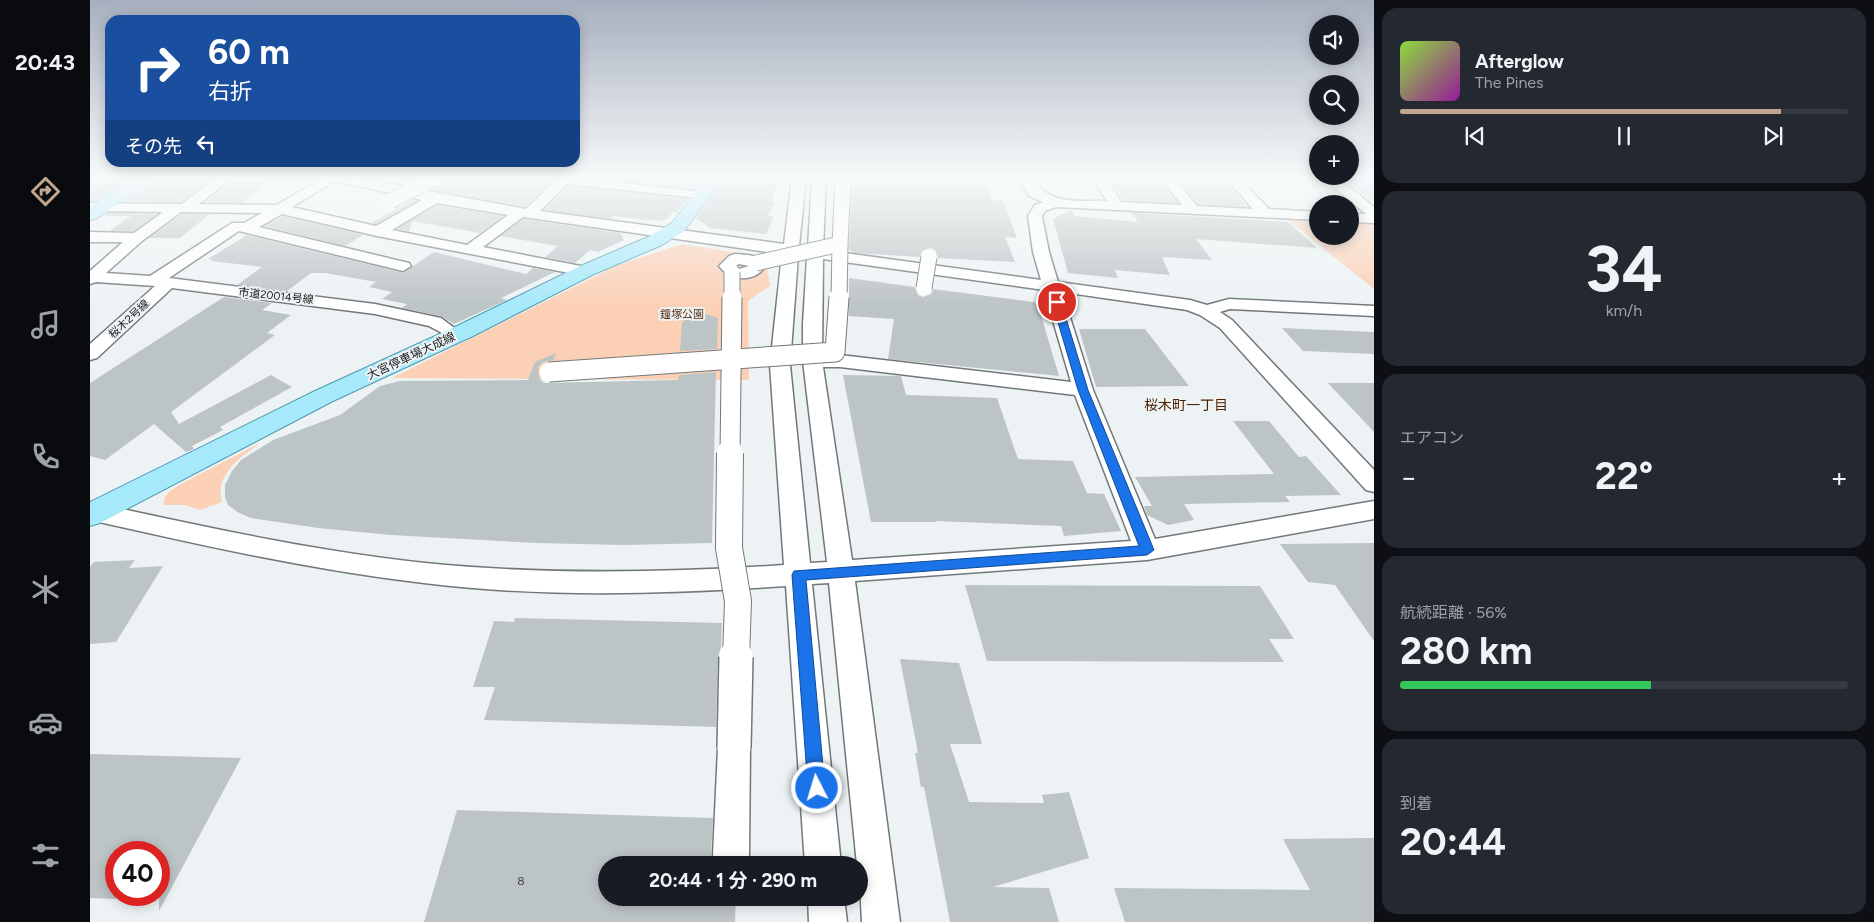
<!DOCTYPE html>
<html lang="ja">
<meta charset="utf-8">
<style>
body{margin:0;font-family:Figtree,"Noto Sans JP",sans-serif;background:#242831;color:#f1f3f6;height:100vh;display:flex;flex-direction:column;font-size:19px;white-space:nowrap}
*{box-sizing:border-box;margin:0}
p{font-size:16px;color:#9ea1a6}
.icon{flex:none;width:28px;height:28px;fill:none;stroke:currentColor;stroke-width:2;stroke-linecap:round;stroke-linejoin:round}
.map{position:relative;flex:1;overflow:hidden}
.details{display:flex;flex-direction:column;gap:8px;padding:8px;background:#0d0f14;width:500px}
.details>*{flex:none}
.top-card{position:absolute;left:15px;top:15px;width:475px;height:152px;border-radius:15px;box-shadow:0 2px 12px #0003;background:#1a4fa0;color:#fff;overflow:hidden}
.tools{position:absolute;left:1219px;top:15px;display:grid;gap:10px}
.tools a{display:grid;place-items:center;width:50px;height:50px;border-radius:50%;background:#171b24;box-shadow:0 2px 12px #0003;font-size:25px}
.speed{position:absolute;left:15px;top:841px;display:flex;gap:10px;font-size:25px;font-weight:700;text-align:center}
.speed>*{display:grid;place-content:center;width:65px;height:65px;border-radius:50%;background:#171b24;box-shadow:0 2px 12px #0003;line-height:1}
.speed .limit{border:8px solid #d22;background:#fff;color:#111}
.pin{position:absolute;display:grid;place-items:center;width:42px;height:42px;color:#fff;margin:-21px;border:2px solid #fff;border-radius:50%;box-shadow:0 1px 5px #0007}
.me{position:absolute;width:55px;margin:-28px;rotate:355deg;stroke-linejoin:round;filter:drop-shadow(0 0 4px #0008)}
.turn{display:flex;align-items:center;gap:18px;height:105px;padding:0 20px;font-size:22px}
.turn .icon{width:65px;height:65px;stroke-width:2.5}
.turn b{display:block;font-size:35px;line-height:42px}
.then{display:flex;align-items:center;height:48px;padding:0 20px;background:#0003;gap:10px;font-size:19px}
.big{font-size:38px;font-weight:700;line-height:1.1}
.details .card{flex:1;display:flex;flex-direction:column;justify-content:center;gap:8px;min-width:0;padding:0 18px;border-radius:15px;background:#242831}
.details .dial{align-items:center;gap:0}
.dial b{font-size:65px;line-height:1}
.song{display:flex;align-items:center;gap:15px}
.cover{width:60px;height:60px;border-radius:8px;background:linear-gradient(135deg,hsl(90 70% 55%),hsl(300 70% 35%))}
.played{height:5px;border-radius:2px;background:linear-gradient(90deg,#c1a58f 85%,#363941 85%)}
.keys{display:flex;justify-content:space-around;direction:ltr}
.heat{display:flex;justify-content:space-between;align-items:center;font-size:28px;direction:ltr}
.charge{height:8px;border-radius:4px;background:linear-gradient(90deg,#34c759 56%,#363941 0)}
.trip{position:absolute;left:508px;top:856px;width:270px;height:50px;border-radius:25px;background:#171b24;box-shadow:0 2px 12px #0003;font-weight:700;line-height:50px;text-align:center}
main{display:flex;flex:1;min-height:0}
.dock{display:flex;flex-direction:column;width:90px;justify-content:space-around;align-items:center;background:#090b0e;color:#9ea1a6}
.dock .icon{width:35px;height:35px}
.dock .selected{color:#c1a58f}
.dock b{font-size:22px;color:#f1f3f6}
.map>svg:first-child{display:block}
</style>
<main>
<nav class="dock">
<b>20:43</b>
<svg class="icon selected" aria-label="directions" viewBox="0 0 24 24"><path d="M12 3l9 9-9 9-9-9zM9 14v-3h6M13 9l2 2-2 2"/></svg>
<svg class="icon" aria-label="music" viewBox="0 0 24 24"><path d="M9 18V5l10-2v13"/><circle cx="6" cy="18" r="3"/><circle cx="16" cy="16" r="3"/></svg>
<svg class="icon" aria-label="phone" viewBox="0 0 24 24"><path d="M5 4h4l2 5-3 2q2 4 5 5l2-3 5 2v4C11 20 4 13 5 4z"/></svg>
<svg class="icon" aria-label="climate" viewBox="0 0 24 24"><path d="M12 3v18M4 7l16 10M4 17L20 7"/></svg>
<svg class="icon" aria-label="car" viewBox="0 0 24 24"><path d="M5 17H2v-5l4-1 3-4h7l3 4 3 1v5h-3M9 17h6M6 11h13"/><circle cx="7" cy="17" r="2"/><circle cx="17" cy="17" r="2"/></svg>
<svg class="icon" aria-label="filters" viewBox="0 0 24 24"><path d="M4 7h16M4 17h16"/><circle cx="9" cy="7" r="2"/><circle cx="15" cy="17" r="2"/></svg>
</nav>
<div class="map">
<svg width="1284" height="922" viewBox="0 0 1284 922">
<rect width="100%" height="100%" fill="#edf3f5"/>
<!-- green -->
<g fill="#fbd0b5">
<polygon points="1197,219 1227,221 1228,236 1260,236 1260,223 1284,224 1284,289"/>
<polygon points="592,244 676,257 680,286 658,301 659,380 302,378 528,265"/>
<path d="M170 443C151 457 124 474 132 502L110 510 96 505H74C72 495 82 490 89 485Z"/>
</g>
<!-- building -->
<g fill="#bdc4c6">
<polygon points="358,178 465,178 435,207 342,190"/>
<polygon points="506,178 615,178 606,189"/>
<polygon points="635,178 689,178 681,202 685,202 678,216 684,217 676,234 620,228 606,218"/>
<polygon points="776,178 852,178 895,181 902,200 913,201 927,238 915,237 925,262 848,258 845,250 840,248 832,251 830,257 765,253 759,249 762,180 772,180"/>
<polygon points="1019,178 1045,178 1050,185 1074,186 1088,203 1034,200"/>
<polygon points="1088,178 1131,178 1157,207 1108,204"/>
<polygon points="1252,178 1284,178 1284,202"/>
<polygon points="0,179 27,179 30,185 5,201 0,201"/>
<polygon points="71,180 119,181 90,202 34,201 62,183"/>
<polygon points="140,182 178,182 153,203 114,202"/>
<polygon points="478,186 598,199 587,213 583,212 577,219 569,221 521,216 523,219 454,210"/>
<polygon points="323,200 327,201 286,224 281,223"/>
<polygon points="347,205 413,216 390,233 322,221 319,232 307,229"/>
<polygon points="981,210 984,216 1048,222 1042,213 1198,222 1227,248 1106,239 1122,260 1072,257 1080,275 1025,270 1028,278 978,273 963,219"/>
<polygon points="17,213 67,214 43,231 19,231 41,216 14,216"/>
<polygon points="92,214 120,214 90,238 59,238"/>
<polygon points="193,216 273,235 255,246 174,226"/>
<polygon points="434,219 530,233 534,240 508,252 500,250 485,263 455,257 468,246 410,236"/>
<polygon points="157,235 313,273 344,252 436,274 443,268 465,272 411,298 417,300 364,324 351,316 312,308 317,304 292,299 302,292 279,287 286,282 235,273 221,273 197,291 147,285 172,267 121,261 123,260 118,259"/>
<polygon points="759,278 825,287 828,295 833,297 841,294 843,289 944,302 948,305 969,376 798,359 804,319 759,316"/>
<polygon points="134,297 182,303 172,310 201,315 177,333 185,335 81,412 89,424 181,375 202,387 130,427 133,430 102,446 104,449 96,452 64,424 15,460 0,456 0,383"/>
<polygon points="612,313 628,318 627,349 590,351 592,323 598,316"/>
<polygon points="1192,328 1284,332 1284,354 1213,351"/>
<polygon points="989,329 1055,329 1099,386 1006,387"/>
<polygon points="466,353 464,360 453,362 448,367 449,378 454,383 588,380 589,375 626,372 622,543 534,545 446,543 301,535 228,528 161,518 149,513 138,505 135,497 135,485 142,471 151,460 183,440 250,415 290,386 310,381 438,380 445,362"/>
<polygon points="753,375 811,376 816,395 907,398 928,459 983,461 997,493 1014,494 1031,531 974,536 971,526 846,521 846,522 781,522"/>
<polygon points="1238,383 1284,383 1284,432"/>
<polygon points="1143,421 1179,421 1209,457 1216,456 1251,495 1195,496 1200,502 1094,504 1104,520 1078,525 1057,515 1054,506 1062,506 1045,477 1184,474"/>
<polygon points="1284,543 1284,641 1245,585 1218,582 1190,544"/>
<polygon points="45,560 39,568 73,566 26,642 0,644 0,567 4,562"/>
<polygon points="875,585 1170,586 1204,639 1179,639 1194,662 897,661"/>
<polygon points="425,618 632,623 631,647 628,657 626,727 394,720 405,687 383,687 404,621 424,622"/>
<polygon points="810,659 869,663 892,744 860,744 879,802 954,803 952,795 979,792 999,858 903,887 959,888 969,922 860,922 834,787 831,787 825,753 828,753"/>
<polygon points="0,754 151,758 69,911 69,852 26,852 26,899 0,898"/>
<polygon points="367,810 623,818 621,855 625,865 516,865 516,898 646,898 645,922 334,922"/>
<polygon points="1284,838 1284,922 1035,922 1024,888 1220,890 1193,839"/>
</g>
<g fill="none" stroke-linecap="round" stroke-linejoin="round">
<!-- minor casing -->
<g stroke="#72787a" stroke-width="3">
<g id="minor">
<path d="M127 178H142L109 204 187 205 232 178H268L436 209 468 178H490L612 192 617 193 619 196 617 199 477 184 450 211 694 244 702 178H716L709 246 718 248 722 178H736L733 250 951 280 943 252 938 216 945 205 953 202 939 196 930 178H944C957 206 989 200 1017 201L1002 178H1016L1031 202 1092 205 1070 178H1084L1107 206 1163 209 1135 178H1149L1179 209 1228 212V220L966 207 955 211 952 216 959 252 968 282 1100 300 1117 305 1139 299 1284 306V316L1140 309 1130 312 1142 320 1284 470V492L1276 490 1130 328 1110 315 1097 310 972 292 1003 390 1065 539 1284 501V519L1057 560 765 581 810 922H772L769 865H767L739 583 722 584 751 865H715L696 586C576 594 453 598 334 583 221 570 111 545 0 520V502C111 526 222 551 335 563 454 575 575 573 694 565L680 365 692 254 433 217 393 247 501 268 503 271 501 274 495 276 287 236 192 214 169 227 319 263 321 266 313 271 149 231 79 278 285 304 351 318 374 335 371 339 365 340 339 326 285 314 82 288 7 358 0 360V344L65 286 6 282 0 284V271L33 242H0V232L44 233 73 212 0 211V203L91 204ZM245 181 249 182 332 200 286 226 202 207ZM347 203 418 215 377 245 302 230ZM91 212 172 213 154 223H142L60 276 16 273 52 241ZM708 256 717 257 713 324V361L737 562 720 563 700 365ZM733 259 954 290 981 382 750 355H732ZM733 367H750L985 395 1041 541 762 560Z"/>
<polygon points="1233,178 1248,178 1284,207 1284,223 1260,222 1260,214 1276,214"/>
<path d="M645 254C657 255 670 254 675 267 664 283 640 281 629 266L639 256ZM649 264 659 266 649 269 646 266Z"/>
<polygon points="644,732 655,737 660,748 659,855 655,865 627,865 623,855 628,748 633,737"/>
<polygon points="718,898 754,898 757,922 719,922"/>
</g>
</g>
<!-- major casing -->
<g stroke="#4f9aae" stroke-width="2">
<g id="major">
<polygon points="44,178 63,178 6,219 0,220 0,207"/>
<polygon points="617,178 633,178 594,231 572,245 502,275 383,336 243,401 10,523 0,526 0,502 225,391 367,326 488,267 558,237 582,223"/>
</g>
</g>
<!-- minor -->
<use href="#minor" fill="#fff" fill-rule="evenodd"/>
<!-- major -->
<use href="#major" fill="#a5e9fb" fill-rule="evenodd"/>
<!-- minor-bridge-far3 casing -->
<g stroke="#72787a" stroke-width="17" stroke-linecap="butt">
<g id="minor-bridge-far3">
<polyline points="300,201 343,179"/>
<polyline points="666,263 750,244 753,178"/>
<polyline points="834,288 839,257"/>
<polyline points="642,298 642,272"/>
<polyline points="749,298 750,244"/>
</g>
</g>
<!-- minor-bridge-far2 casing -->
<g stroke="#72787a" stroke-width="21" stroke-linecap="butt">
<g id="minor-bridge-far2">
<polyline points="459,372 745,352 749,297"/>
<polyline points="640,455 642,297"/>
</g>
</g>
<!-- minor-bridge-far1 casing -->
<g stroke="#72787a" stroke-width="28" stroke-linecap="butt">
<polyline id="minor-bridge-far1" points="640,453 639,548 648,601 646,658"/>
</g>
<!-- minor-bridge casing -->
<g stroke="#72787a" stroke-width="36" stroke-linecap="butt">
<polyline id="minor-bridge" points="644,748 646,657"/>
</g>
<!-- minor-bridge-far3 -->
<use href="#minor-bridge-far3" stroke="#fff" stroke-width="15"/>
<!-- minor-bridge-far2 -->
<use href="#minor-bridge-far2" stroke="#fff" stroke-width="19"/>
<!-- minor-bridge-far1 -->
<use href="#minor-bridge-far1" stroke="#fff" stroke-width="26"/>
<!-- minor-bridge -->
<use href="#minor-bridge" stroke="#fff" stroke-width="33"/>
</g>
<!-- sky -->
<linearGradient id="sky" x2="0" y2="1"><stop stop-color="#a7afbe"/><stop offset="0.58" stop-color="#f7fafa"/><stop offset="1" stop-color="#f7fafa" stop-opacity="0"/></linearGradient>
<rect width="1284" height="307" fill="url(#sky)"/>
<!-- route -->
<polygon fill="#1a73e8" stroke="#114b97" points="967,300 971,302 998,390 1064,550 1057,555 716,580 735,788 733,794 727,796 721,794 718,788 702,575 704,571 1049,546 988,390 962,302"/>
<g text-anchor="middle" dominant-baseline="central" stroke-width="4" stroke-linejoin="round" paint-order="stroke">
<!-- far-street labels -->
<g font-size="11" fill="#202223" stroke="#edf3f5">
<text transform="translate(186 296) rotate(6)">市道20014号線</text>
<text transform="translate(39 319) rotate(-43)">桜木2号線</text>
</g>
<!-- far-park labels -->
<g font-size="11" fill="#5c3315" stroke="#edf3f5">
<text x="592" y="314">鐘塚公園</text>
</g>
<!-- street labels -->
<g font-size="12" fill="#202223" stroke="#edf3f5">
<text transform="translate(321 356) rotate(-25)">大宮停車場大成線</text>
</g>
<!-- near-number labels -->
<g font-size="12" fill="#474a4c">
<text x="431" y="881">8</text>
</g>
<!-- neighbourhood labels -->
<g font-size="14" fill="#4e2200" stroke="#edf3f5">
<text x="1096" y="405">桜木町一丁目</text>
</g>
</g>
</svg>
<div class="tools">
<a><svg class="icon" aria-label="sound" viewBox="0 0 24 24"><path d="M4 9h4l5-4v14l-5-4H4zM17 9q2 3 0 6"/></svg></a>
<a><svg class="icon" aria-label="search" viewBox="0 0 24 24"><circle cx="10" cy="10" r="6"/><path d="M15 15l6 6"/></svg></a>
<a>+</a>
<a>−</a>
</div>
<div class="speed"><div class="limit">40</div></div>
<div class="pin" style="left:967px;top:302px;background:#d93025"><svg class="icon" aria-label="arrive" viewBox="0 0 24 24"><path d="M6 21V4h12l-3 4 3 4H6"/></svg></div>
<svg class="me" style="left:727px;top:788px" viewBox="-20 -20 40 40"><circle r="17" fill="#1a73e8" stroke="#fff" stroke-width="3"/><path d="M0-11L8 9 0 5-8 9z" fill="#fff"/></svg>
<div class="trip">20:44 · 1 分 · 290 m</div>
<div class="top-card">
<div class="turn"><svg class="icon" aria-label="right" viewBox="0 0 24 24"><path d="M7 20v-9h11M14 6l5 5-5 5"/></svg><div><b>60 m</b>右折</div></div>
<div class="then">その先<svg class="icon" aria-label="left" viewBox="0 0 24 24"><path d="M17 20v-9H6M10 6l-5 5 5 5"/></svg></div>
</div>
</div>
<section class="details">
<div class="card">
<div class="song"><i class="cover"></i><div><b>Afterglow</b><p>The Pines</p></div></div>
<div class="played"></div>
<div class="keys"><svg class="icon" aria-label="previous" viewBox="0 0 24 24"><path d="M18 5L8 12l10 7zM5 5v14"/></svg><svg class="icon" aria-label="pause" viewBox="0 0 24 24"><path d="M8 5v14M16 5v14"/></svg><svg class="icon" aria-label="next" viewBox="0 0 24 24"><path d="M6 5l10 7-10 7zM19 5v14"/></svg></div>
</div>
<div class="card dial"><b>34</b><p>km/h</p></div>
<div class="card"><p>エアコン</p>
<div class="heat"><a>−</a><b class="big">22°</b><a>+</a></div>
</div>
<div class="card"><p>航続距離 · 56%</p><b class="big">280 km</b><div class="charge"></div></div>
<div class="card"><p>到着</p><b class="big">20:44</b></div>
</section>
</main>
